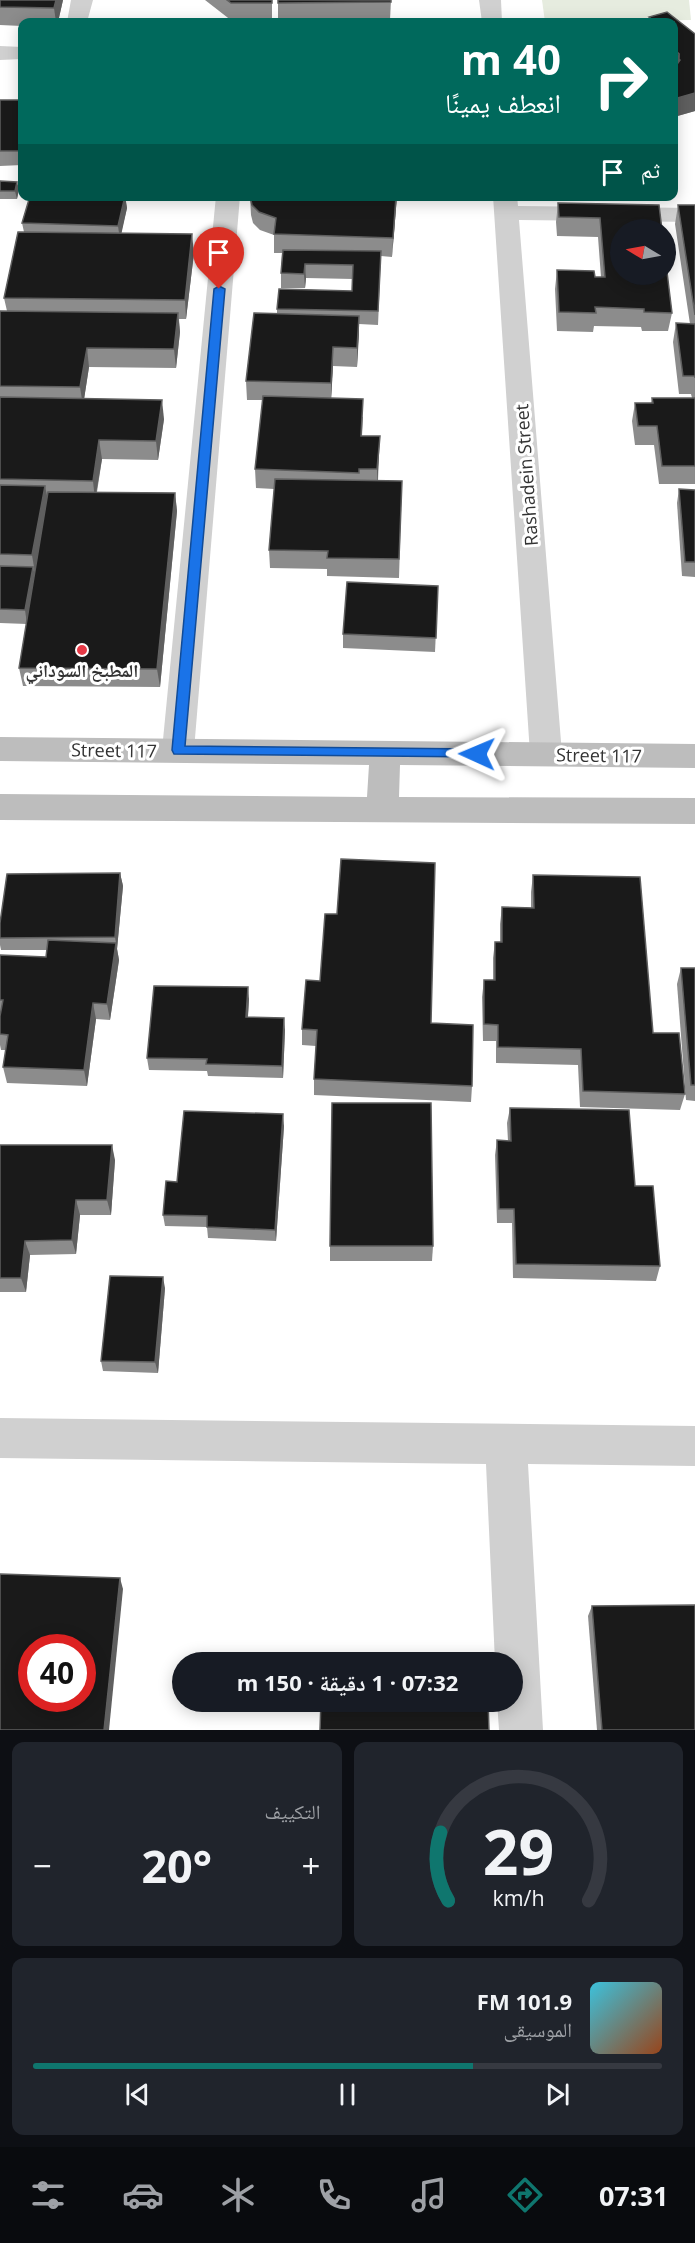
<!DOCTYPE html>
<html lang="ar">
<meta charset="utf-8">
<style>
body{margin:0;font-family:"Open Sans","Noto Naskh Arabic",sans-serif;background:#20242c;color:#f1f3f6;direction:rtl;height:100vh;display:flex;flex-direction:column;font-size:22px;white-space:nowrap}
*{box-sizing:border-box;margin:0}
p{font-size:20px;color:#9ea1a6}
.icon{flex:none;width:33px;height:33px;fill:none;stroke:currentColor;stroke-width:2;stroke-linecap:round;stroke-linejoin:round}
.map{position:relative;height:1730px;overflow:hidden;direction:ltr}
.sheet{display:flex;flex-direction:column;gap:12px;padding:12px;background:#0d0f14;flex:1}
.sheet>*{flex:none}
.hud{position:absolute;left:18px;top:18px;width:660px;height:183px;border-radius:12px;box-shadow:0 3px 15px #0003;direction:rtl;background:#00695c;color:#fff;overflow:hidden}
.needle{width:39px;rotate:280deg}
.buttons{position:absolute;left:610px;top:219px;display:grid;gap:12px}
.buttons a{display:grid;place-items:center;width:66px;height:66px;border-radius:50%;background:#171b24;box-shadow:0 3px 15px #0003;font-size:30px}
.speed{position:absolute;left:18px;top:1634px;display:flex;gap:12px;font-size:30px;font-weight:700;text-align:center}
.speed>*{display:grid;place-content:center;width:78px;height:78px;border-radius:50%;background:#171b24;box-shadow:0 3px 15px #0003;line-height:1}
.speed .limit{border:9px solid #d22;background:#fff;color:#111}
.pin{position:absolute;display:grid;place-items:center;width:51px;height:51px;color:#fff;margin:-62px -26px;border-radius:50% 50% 50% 0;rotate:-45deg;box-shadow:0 0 6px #0007}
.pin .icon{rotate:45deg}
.me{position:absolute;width:66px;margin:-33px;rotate:271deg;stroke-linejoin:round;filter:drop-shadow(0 0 4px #0008)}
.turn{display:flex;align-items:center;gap:21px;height:126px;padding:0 18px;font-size:27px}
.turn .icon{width:78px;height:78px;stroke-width:2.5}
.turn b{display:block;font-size:42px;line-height:51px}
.then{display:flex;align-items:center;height:57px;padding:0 18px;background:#0003;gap:12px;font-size:22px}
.big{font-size:45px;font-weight:700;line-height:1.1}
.sheet .card{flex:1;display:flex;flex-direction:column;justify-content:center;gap:9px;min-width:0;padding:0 21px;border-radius:12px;background:#20242c}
.sheet .dial{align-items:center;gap:0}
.dial svg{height:156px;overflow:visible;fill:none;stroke:#363941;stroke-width:7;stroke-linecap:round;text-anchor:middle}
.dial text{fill:#f1f3f6;stroke:none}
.song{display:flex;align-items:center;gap:18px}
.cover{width:72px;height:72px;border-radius:9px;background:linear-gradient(135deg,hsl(190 70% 55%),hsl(20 70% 35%))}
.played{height:6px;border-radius:3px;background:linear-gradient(90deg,#0f766e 70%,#363941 70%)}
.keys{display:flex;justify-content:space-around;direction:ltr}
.heat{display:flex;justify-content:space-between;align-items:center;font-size:33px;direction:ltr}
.sheet .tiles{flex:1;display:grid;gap:12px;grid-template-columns:1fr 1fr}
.card:last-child{grid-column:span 2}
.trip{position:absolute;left:172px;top:1652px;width:351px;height:60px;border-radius:30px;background:#171b24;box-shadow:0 3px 15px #0003;font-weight:700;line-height:60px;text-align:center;direction:rtl}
.tab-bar{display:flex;height:96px;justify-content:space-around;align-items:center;background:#090b0e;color:#9ea1a6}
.tab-bar .icon{width:42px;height:42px}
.tab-bar .active{color:#0f766e}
.tab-bar b{font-size:27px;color:#f1f3f6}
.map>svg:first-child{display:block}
</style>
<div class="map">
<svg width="695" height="1730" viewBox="0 0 695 1730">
<rect width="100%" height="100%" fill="#fff"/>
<!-- green -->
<polygon fill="#e6ecdf" points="542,0 689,0 691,20 545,22"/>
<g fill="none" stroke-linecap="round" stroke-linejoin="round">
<!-- street -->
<g fill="#d0d0d0" fill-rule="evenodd">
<polygon points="71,0 93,0 87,22 67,22"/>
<polygon points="479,0 501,0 502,22 482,22"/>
<polygon points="0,46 22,47 22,59 0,60"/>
<polygon points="216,196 240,196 194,750 189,758 178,762 167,758 162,750"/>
<polygon points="493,196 517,196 518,206 695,208 695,222 519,220 562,754 557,762 546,766 535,762 530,754"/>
<polygon points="0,1418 695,1426 695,1466 528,1464 543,1730 499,1730 497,1701 513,1701 513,1662 495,1662 486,1464 0,1458"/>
</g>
<!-- secondary -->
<polygon fill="#bdbdbd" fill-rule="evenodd" points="0,737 695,744 695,768 400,765 399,797 695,798 695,824 0,820 0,794 367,797 369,765 0,761"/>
</g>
<!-- wall -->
<g fill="#8c8c8c">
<polygon points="0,0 63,0 58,22 22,22 22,26 0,25"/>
<polygon points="205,0 272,0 272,22 232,21"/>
<polygon points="278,0 391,0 390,20 278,21"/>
<polygon points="667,12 695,34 695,111 674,117 674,22 648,22 649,17"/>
<polygon points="0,100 22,100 22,165 0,166"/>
<polygon points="0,181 19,189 17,199 0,199"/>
<polygon points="30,196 125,196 127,208 121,233 194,253 186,319 179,319 180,332 176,368 89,367 84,399 164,419 158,460 102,459 97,492 175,493 177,511 160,687 23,686 19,668 27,624 0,623 0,311 7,311 4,298 24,232 22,223"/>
<polygon points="250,196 397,196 392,257 381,256 378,325 359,324 357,367 333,366 331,398 363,417 362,436 379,455 378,481 402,481 399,578 327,576 327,569 270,568 269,550 274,489 256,488 255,469 263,400 247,400 246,381 277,314 277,309 352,291 353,279 306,278 305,288 281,288 281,273 282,253 274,253 274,235 260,230 253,223 251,215"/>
<polygon points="558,203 659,205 672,313 668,331 642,331 641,327 594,326 593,332 557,331 555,289 557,270 595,277 601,277 598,237 557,236 556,222"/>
<polygon points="678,205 695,205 695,484 659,484 654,445 635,445 632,421 635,403 651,403 652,398 692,398 691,394 679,394 673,342 676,323 690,324 675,224"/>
<polygon points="679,489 695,490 695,577 682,576 677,503"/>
<polygon points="438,586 435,652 343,648 343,634"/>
<polygon points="120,873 123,886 117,949 119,960 110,1020 96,1019 87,1086 7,1083 3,1067 6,1050 1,1050 0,1045 0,955 46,957 47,950 1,950 0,945 0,923"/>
<polygon points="533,875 653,1033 685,1094 680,1110 580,1107 578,1065 496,1063 496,1041 483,1041 482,997 484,980 493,980 493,958 495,942 500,942 500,924 502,907 531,908 531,892"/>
<polygon points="681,968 695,968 695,1101 686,1100 677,984"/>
<polygon points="249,999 248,1017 285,1030 283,1078 208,1076 207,1071 149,1070 147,1058"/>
<polygon points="431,1023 472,1086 471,1102 314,1095 314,1079 316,1046 302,1045 302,1029"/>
<polygon points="510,1108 635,1186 660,1266 656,1281 513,1278 512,1223 497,1223 495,1155 497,1140 508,1141 507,1123"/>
<polygon points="284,1126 276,1241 208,1238 207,1227 165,1226 163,1215 177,1182"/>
<polygon points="0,1145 115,1160 111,1215 80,1215 76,1254 30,1255 26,1292 0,1292"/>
<polygon points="330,1246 433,1246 432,1261 330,1261"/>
<polygon points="165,1288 158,1373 103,1371 101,1361"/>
<polygon points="592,1606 695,1730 597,1730 588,1616"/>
</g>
<!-- shaded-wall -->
<g fill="#5f5f5f">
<polygon points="56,0 63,0 58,22 56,22 54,8"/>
<polygon points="695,93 695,111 674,117 674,99"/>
<polygon points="17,182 19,189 17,199 15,191"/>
<polygon points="125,196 127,208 120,240 118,226"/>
<polygon points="396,196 397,196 392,257 393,238"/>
<polygon points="192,234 194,253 186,319 185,300"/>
<polygon points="305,264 306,278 305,288 304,274"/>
<polygon points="178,313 180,332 176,368 174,349"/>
<polygon points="359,316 359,335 357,367 357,348"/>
<polygon points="333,347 333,366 331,402 331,383"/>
<polygon points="87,348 89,367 83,406 80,387"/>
<polygon points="162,400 164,419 158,460 156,441"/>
<polygon points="380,436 379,455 377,488 377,469"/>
<polygon points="99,440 102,459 95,500 93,481"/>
<polygon points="45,486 49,505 35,573 32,555"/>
<polygon points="175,493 177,511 160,687 157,669"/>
<polygon points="33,567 36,581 27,624 25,610"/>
<polygon points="120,873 123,886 117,949 115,937"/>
<polygon points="116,943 119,960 110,1020 107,1004"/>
<polygon points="248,987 249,999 247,1030 246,1017"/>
<polygon points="93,1003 96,1019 87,1086 84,1070"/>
<polygon points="284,1018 285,1030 283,1078 282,1066"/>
<polygon points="283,1114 284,1126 276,1241 275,1230"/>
<polygon points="112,1145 115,1160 111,1215 107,1200"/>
<polygon points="76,1200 80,1215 76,1254 72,1240"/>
<polygon points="25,1241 30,1255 26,1292 21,1278"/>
<polygon points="163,1277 165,1288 158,1373 155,1362"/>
<polygon points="120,1578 123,1589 109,1730 104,1730"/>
</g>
<!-- building -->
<g fill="#1a1a1a" stroke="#5f5f5f" stroke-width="1.5" fill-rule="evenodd">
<polygon points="0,0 56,0 54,8 0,7"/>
<polygon points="227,0 272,0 272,3 231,3"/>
<polygon points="278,0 391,0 391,2 278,3"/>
<polygon points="667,12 695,34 695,93 674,99 674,67 675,67 680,60 679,59 679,54 676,51 674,50 674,22 655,22 649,17"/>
<polygon points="674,50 676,51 679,54 678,61 674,63"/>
<rect x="0" y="100" width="22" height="51"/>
<polygon points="0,181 17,182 15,191 0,191"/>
<polygon points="30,196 125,196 118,226 22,223"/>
<polygon points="250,196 396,196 393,238 274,234 276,218 259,212 252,205"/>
<polygon points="558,203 659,205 662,230 621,230 621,274 666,274 666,264 672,313 644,312 644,309 595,307 596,313 559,312 557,270 594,271 595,277 605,277 600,218 559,217"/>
<polygon points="678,205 695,205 695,315"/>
<polygon points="18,232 192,234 185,300 4,298"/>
<polygon points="283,250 381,251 378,311 277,309 279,289 352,291 353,265 305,264 304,274 281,273"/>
<polygon points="0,311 178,313 174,349 87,348 80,387 0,386"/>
<polygon points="254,313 359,316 357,348 333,347 331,383 246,381"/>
<polygon points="676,323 695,324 695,378 695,376 683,376"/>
<polygon points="263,396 363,399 361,436 380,436 377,469 359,469 359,473 255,469"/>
<polygon points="0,397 162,400 156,441 99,440 93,481 0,479"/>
<polygon points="652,398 695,398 695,466 662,466 657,426 638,426 635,403 653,403"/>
<polygon points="275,479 402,481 399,559 327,558 328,551 269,550"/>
<polygon points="0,485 45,486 32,555 0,554"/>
<polygon points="679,489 695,490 695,562 685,562"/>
<polygon points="48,492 175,493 157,669 19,668"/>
<polygon points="0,566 33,567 25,610 0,609"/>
<polygon points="347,582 438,586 436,638 343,634"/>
<polygon points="341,859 435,863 431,1023 473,1025 472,1086 314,1079 317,1030 302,1029 306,980 320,981 325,914 337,914"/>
<polygon points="120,873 115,937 0,938 0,923 7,874"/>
<polygon points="533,875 640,877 653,1033 679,1033 685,1094 583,1091 581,1049 498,1047 498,1025 484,1024 484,980 495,980 495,942 502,942 502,907 534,908"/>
<polygon points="48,940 116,943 107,1004 93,1003 84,1070 3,1067 8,1035 0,1034 0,1016 3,1000 0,1000 0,955 46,957"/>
<polygon points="681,968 695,968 695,1085 691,1085"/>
<polygon points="154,986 248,987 246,1017 284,1018 282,1066 206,1064 207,1059 147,1058"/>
<polygon points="332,1103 431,1103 433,1246 330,1246"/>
<polygon points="510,1108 629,1110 635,1186 653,1186 660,1266 516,1264 514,1209 499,1209 497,1140 511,1141"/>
<polygon points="184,1111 283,1114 275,1230 207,1227 207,1216 163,1215 166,1181 177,1182"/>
<polygon points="0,1145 112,1145 107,1200 76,1200 72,1240 25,1241 21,1278 0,1278"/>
<polygon points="110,1276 163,1277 155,1362 101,1361"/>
<path d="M0 1574 120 1578 104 1730H0ZM32 1647H82V1698H32Z"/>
<polygon points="695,1605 695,1730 602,1730 592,1606"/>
<polygon points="322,1654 487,1657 487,1662 322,1662"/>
<polygon points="321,1701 488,1701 489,1730 320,1730"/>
</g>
<!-- route -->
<polygon fill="#1a73e8" stroke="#114b97" stroke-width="1.5" points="219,286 225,289 185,746 477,749 481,750 481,757 174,754 172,750 214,289"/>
<!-- markers -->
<circle fill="#e63946" stroke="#fff" stroke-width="2" cx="82" cy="650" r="6"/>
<g text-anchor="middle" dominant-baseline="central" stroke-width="6" stroke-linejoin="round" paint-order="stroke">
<!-- street labels -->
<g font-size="18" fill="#333" stroke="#fff">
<text transform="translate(526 475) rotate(-94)">Rashadein Street</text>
<text transform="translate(114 750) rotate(1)">Street 117</text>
<text transform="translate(599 755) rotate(1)">Street 117</text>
</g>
<!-- poi labels -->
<g font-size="18" font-weight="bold" fill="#333" stroke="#fff">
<text x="82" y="670">المطبخ السوداني</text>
</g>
</g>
</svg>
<div class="buttons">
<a><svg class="needle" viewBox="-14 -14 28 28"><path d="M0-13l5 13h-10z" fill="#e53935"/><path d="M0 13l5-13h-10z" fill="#9ea1a6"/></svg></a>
</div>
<div class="speed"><div class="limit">40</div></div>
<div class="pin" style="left:219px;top:289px;background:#d93025"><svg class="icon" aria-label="arrive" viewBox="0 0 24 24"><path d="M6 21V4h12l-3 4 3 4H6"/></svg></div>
<svg class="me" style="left:477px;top:754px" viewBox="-20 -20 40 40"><path d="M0-17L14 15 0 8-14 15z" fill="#1a73e8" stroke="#fff" stroke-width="4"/></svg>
<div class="trip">07:32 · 1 دقيقة · 150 m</div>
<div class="hud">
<div class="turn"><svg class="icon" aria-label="right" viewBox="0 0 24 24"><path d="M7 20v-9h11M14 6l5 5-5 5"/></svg><div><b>40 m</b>انعطف يمينًا</div></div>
<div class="then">ثم<svg class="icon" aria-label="arrive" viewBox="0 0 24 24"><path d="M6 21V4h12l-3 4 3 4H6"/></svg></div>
</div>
</div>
<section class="sheet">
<div class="tiles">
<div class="card dial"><svg viewBox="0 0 100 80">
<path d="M14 69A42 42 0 1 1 86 69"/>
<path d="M14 69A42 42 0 0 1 10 34" stroke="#0f766e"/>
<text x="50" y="56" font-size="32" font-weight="700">29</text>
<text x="50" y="72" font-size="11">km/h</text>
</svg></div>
<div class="card"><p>التكييف</p>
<div class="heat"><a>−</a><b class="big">20°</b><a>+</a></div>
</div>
<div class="card">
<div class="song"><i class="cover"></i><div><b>101.9 FM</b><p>الموسيقى</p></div></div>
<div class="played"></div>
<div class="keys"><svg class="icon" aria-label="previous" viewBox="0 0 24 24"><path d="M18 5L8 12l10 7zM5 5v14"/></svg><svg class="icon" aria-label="pause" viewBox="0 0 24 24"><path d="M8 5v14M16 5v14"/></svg><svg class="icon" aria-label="next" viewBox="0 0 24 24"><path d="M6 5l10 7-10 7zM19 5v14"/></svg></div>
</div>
</div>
</section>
<nav class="tab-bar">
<b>07:31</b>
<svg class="icon active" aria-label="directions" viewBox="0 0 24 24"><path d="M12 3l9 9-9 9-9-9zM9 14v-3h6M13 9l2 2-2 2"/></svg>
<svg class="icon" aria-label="music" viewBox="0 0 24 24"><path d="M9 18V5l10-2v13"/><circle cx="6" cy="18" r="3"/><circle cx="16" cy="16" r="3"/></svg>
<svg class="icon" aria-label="phone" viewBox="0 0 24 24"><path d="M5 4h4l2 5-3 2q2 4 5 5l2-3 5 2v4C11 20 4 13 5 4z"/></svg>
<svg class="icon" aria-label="climate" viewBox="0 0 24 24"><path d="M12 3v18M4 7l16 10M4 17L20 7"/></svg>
<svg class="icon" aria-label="car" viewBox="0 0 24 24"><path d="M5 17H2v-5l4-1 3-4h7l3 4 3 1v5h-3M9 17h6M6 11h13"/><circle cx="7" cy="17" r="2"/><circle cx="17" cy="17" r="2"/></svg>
<svg class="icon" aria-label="filters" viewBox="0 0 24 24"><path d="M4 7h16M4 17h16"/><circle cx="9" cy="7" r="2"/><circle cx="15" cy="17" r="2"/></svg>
</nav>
